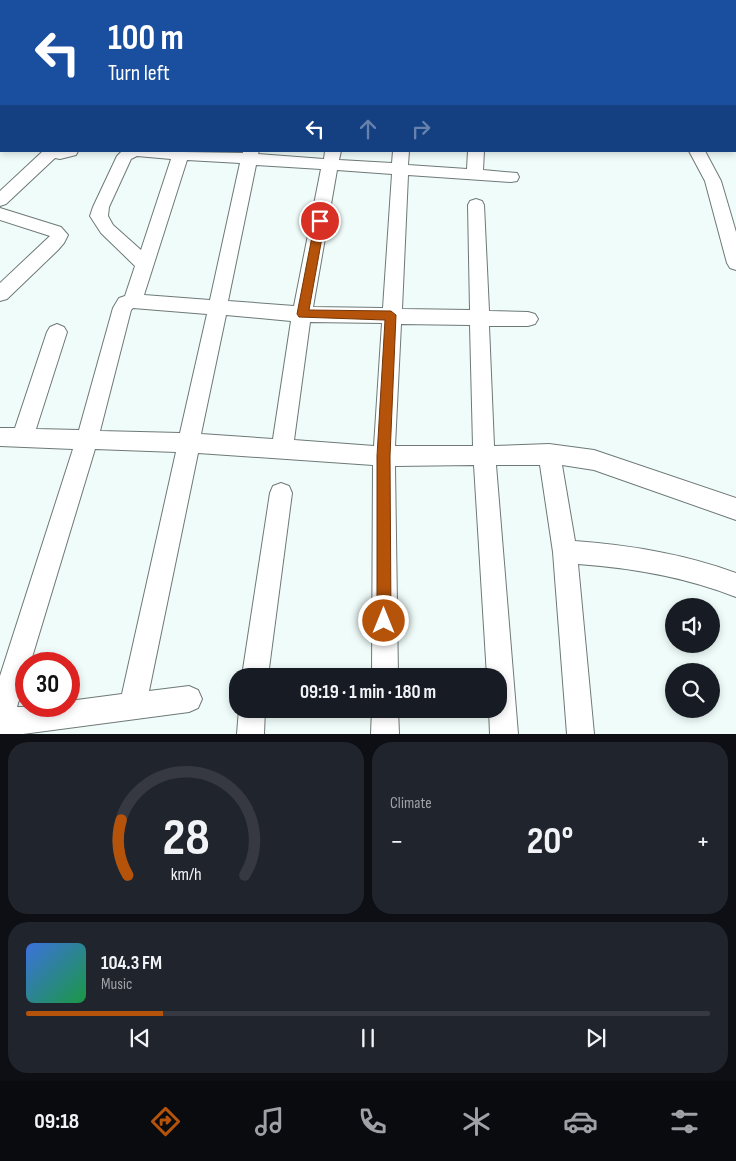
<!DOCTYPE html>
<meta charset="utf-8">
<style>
body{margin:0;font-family:"Sofia Sans Condensed",sans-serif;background:#20242c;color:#f1f3f6;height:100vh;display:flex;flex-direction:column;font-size:19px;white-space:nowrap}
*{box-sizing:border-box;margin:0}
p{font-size:16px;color:#9ea1a6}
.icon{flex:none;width:28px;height:28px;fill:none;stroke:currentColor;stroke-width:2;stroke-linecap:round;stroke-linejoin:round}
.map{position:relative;height:734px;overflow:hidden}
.sheet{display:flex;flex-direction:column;gap:8px;padding:8px;background:#0d0f14;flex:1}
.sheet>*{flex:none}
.top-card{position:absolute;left:0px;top:0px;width:736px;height:152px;box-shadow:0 2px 8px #0003;background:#1a4fa0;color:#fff;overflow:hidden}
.fabs{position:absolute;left:665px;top:598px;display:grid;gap:10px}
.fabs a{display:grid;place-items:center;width:55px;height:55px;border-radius:50%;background:#171b24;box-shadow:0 2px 8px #0003;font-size:25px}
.speed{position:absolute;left:15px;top:652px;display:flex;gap:10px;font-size:25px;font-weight:700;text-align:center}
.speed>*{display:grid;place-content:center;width:65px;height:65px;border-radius:50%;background:#171b24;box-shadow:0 2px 8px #0003;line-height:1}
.speed .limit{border:8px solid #d22;background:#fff;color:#111}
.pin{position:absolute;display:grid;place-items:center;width:42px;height:42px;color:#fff;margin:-21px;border:2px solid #fff;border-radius:50%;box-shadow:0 1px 5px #0007}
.me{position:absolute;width:55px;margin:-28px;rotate:0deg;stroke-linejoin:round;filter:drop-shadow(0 0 4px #0008)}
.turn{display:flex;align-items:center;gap:18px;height:105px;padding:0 25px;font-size:22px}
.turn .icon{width:65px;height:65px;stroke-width:2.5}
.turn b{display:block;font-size:35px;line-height:42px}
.lanes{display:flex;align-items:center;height:48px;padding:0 25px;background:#0003;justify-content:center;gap:25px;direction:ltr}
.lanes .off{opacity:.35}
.big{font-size:38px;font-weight:700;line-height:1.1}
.sheet .widget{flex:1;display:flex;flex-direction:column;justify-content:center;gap:8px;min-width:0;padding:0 18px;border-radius:20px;background:#20242c}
.sheet .dial{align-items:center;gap:0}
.dial svg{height:130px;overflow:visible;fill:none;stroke:#363941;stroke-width:7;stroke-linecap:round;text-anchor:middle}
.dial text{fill:#f1f3f6;stroke:none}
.song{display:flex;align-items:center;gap:15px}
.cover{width:60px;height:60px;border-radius:8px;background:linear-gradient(135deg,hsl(220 70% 55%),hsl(140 70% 35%))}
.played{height:5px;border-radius:2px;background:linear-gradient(90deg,#b45309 20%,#363941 20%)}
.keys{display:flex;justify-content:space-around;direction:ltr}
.heat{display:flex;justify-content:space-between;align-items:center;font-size:28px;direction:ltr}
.sheet .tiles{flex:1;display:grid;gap:8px;grid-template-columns:1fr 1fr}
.widget:last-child{grid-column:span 2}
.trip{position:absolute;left:229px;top:668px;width:278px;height:50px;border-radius:20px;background:#171b24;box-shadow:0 2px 8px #0003;font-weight:700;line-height:50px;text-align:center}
.menu{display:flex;height:80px;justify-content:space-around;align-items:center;background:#090b0e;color:#9ea1a6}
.menu .icon{width:35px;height:35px}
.menu .on{color:#b45309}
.menu b{font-size:22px;color:#f1f3f6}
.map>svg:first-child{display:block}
</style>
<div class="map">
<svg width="736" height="734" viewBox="0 0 736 734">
<rect width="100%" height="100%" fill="#effcf9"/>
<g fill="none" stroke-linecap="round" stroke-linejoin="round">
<!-- minor casing -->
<g stroke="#6e7977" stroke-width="2">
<g id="minor">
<rect x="154" y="0" width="12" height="1"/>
<rect x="209" y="0" width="12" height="1"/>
<rect x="268" y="0" width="12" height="1"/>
<rect x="311" y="0" width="12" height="1"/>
<rect x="400" y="0" width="12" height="1"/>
<rect x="541" y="0" width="35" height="1"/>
<rect x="580" y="0" width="12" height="1"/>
<rect x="0" y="4" width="1" height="8"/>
<rect x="0" y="60" width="1" height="8"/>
<polygon points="43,151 78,151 76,155 60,159 55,158 6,204 0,206 0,191"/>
<path d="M122 151 243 153V151H259L258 154 324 159 325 151H341L339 160 392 163 393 151H409L408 165 467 169 468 151H484L483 170 517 173 519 177 517 181 511 182 408 175 402 309 470 310 468 205 470 201 476 199 482 201 484 205 489 311 528 312 535 314 538 319 535 324 528 326H489L494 446 549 444 594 450 736 498V520L594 470 562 465 575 541C630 545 684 554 736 573V597C685 577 633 568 578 564L594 734H567L553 552 540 465H496L518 734H490L489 709H498V676H487L474 465 395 466 398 676H372L373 465 198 453 149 691 189 686 198 690 202 699 198 708 189 712 23 734H0V676L73 449 0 446V428H15L47 332 50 327 57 324 64 327 67 332 36 429 79 430 113 308 119 298 125 296 135 266 101 233 90 216 93 207 117 156ZM137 156 171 159 141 250 113 225 108 216 109 207 131 159ZM187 160 240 163 210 300 144 295ZM256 165 321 169 294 306 228 301ZM337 170 392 174 383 308 313 307ZM133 308 207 314 180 433 100 431 131 310ZM226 315 291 321 273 439 201 434ZM310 322 382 323 374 446 294 440ZM401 324 470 325 473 446H395ZM95 449 176 452 122 694 69 701V706L17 707 26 676V664H30Z"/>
<polygon points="689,151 705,151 721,181 736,232 736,270 730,268 727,263 705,181"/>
<polygon points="0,208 61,227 68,235 64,243 58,250 7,299 0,301 0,283 50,236 0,220"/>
<polygon points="281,483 289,486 292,493 268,676 242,676 270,493 273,486"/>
<polygon points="239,709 265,709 264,734 237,734"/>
<polygon points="372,709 398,709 399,734 371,734"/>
</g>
</g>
<!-- minor -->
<use href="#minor" fill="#fff" fill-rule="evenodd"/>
</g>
<!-- route -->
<polygon fill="#b45309" stroke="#753606" points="320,218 325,221 309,310 391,311 396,315 390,456 391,621 389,626 384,628 379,626 377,621 377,456 385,320 299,317 297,314 315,221"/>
</svg>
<div class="fabs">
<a><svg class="icon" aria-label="sound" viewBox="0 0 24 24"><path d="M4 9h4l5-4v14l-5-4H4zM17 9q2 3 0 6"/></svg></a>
<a><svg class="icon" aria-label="search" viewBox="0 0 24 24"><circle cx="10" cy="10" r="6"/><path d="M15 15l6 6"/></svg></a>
</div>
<div class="speed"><div class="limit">30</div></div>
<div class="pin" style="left:320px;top:221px;background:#d93025"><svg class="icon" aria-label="arrive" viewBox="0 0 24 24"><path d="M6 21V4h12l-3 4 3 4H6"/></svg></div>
<svg class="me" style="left:384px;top:621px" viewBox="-20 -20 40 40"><circle r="17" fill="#b45309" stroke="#fff" stroke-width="3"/><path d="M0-11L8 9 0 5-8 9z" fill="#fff"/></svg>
<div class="trip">09:19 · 1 min · 180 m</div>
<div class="top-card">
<div class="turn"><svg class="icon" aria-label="left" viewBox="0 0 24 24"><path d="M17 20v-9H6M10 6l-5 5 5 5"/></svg><div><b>100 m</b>Turn left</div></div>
<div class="lanes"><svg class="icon" aria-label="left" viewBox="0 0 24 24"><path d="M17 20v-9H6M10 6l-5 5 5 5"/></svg><svg class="icon off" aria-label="ahead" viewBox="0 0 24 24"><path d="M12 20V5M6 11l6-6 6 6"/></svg><svg class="icon off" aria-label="right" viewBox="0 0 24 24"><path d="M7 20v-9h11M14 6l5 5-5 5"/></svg></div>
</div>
</div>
<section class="sheet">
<div class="tiles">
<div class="widget dial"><svg viewBox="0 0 100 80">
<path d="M14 69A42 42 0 1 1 86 69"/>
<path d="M14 69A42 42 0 0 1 10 35" stroke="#b45309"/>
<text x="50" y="56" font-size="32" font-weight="700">28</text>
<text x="50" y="72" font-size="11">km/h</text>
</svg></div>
<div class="widget"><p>Climate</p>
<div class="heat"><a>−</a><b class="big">20°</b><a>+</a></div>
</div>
<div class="widget">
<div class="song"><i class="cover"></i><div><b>104.3 FM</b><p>Music</p></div></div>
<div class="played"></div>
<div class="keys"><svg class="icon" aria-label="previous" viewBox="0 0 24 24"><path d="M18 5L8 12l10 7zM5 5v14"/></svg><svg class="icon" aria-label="pause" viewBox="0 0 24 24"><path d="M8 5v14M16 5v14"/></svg><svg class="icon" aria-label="next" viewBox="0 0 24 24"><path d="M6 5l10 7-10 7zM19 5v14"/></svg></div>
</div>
</div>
</section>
<nav class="menu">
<b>09:18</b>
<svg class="icon on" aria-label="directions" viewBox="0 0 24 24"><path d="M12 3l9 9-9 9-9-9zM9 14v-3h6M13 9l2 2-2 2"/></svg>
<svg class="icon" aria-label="music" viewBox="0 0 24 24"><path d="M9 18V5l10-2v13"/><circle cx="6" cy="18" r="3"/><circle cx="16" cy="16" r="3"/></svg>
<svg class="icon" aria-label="phone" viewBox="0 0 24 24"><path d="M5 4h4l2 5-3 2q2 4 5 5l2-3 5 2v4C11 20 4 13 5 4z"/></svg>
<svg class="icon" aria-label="climate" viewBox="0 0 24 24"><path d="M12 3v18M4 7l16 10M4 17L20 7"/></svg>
<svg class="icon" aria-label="car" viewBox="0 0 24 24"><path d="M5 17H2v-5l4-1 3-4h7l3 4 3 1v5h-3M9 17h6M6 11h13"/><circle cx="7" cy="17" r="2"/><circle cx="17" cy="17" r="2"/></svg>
<svg class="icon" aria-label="filters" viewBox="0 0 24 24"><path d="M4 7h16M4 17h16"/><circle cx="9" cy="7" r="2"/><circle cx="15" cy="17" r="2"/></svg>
</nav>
